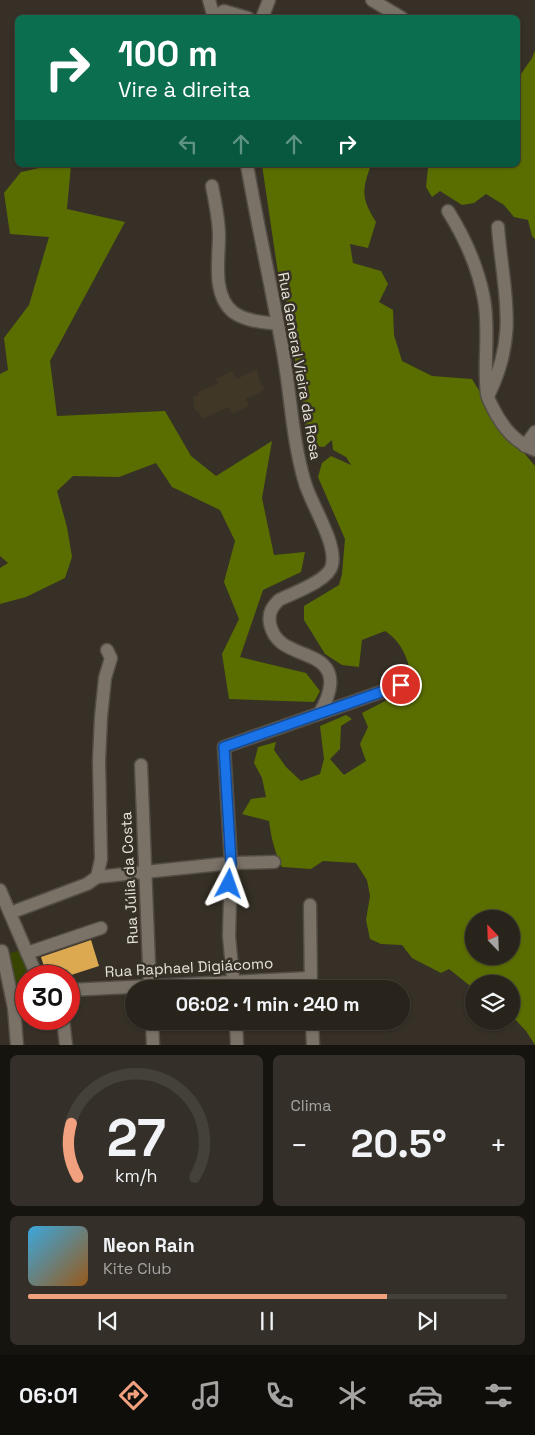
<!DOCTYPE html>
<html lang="pt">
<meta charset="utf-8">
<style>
body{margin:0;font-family:"Space Grotesk",sans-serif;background:#343029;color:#f1f3f6;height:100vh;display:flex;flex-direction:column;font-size:19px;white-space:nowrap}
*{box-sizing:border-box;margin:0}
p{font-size:16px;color:#a5a4a3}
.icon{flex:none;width:28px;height:28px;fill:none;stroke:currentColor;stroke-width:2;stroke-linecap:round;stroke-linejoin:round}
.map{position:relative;height:1045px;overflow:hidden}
.drawer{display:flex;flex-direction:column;gap:10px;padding:10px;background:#16140f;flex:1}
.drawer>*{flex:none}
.top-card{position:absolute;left:15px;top:15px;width:505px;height:152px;border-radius:8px;box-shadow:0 1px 4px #0004,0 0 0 1px #44413b;background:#0b6e4f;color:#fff;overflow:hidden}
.needle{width:32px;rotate:337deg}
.tools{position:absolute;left:465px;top:910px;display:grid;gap:10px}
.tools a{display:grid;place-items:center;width:55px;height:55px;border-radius:50%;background:#28241c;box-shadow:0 1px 4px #0004,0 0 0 1px #44413b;font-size:25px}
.speed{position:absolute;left:15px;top:965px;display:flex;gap:10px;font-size:25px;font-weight:700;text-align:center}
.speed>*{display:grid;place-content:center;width:65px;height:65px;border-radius:50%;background:#28241c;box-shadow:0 1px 4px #0004,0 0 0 1px #44413b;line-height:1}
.speed .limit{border:8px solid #d22;background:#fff;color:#111}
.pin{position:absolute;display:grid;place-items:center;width:42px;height:42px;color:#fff;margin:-21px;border:2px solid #fff;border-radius:50%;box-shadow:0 1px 5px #0007}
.me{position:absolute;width:55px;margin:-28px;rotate:4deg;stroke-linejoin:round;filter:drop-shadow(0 0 4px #0008)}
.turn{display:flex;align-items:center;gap:18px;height:105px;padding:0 20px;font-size:22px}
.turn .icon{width:65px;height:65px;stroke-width:2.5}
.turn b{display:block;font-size:35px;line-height:42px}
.lanes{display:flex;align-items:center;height:48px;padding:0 20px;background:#0003;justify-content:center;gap:25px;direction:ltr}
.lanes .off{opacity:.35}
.big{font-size:38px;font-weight:800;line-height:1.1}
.drawer .tile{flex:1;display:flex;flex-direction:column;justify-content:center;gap:8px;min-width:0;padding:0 18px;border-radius:8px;background:#343029}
.drawer .dial{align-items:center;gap:0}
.dial svg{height:130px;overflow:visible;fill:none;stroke:#44413b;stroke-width:7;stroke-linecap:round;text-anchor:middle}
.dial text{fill:#f1f3f6;stroke:none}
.song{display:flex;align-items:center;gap:15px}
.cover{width:60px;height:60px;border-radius:8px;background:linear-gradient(135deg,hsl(200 70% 55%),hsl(30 70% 35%))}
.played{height:5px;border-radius:2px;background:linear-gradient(90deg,#f2a17e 75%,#44413b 75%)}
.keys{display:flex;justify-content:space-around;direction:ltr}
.heat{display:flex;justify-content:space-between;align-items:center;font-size:28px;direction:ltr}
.drawer .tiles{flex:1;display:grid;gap:10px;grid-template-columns:1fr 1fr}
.tile:last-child{grid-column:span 2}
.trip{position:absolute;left:125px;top:980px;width:285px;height:50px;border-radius:25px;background:#28241c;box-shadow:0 1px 4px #0004,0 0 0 1px #44413b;font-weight:800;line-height:50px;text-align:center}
.tab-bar{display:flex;height:80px;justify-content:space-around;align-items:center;background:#100e0b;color:#a5a4a3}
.tab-bar .icon{width:35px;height:35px}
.tab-bar .selected{color:#f2a17e}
.tab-bar b{font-size:22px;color:#f1f3f6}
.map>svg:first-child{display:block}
</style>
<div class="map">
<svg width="535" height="1045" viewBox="0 0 535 1045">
<rect width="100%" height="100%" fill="#363026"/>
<!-- education -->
<polygon fill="#413727" points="257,369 259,379 265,390 246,399 249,406 232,414 229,407 202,419 198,411 195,411 193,397 199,394 198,392 218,383 216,379 232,371 237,379"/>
<!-- green -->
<polygon fill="#384500" points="20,950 31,976 26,976 26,986 17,986 8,954"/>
<!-- forest -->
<g fill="#5a6e00" fill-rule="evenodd">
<polygon points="535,50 535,239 532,236 528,220 514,217 504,205 486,194 474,203 462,205 440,191 432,197 426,187 428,167 421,165 446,165 451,167 455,165 518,165 518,70 521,74 532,58"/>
<polygon points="53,165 71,165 67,209 125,222 50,361 57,416 165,411 191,456 216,476 272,441 262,498 274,555 305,552 301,572 263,590 240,657 306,673 320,691 314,702 229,699 222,654 239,619 224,582 235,541 220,510 172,487 156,463 119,477 73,476 57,491 67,527 72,557 65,578 26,597 0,604 0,568 8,563 0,556 0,374 8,370 4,338 29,305 49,237 10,234 4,193 21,172"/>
<path d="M262 165H371C361 192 362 199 376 222L368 248 350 244 353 263 381 271 388 284 379 302 393 310 394 335 402 361 432 376 472 379 483 397 496 427 525 454 535 466V1045L526 1031 511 1015V984H474V989L449 969 441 973 412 958 402 945 381 944 370 939 366 920 370 896 367 880 356 863 323 861 311 869 282 867C275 853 271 837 269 821L242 814 251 799 266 797 262 778 254 763 258 747 276 742 274 750 286 767 301 781 320 774 324 759 320 726 346 715 352 719 341 726 340 749 330 759 344 775 366 761 360 744 368 727 362 713 414 686C409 664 405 644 385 631L362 640 359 667 342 665 325 654 304 620V606L339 585 342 574 345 539 318 477 322 463 331 456 351 465 346 457 333 450 332 440 324 447 311 446 306 438 303 402 291 338 292 319 278 273ZM474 919H511V956H474Z"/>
</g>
<!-- building -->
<polygon fill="#dca850" points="91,940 99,966 68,976 47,976 41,957"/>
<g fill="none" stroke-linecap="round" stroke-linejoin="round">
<!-- minor casing -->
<g stroke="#524d45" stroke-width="15">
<g id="minor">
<polyline points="209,0 214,18"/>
<polyline points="372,0 402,18"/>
<polyline points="214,17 224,11 248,18"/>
<polyline points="262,18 269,0"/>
<path d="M247 165C258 228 272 289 283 352 291 396 292 440 305 483 312 506 337 543 332 565 329 581 293 593 279 600 272 607 268 613 270 624 275 647 295 649 313 658 340 670 330 696 319 714"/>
<path d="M212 186C215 202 219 219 219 236 219 259 212 295 233 312 245 321 263 322 277 324"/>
<path d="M448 211C465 238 478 267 484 299 490 330 483 363 487 394 488 399 491 404 493 408 503 428 515 442 535 450"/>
<path d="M489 394C519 332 503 292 498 227"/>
<polyline points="525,446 535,432"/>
<polyline points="141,765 150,989"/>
<polyline points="97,877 231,863 274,862"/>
<polyline points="0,890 37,976"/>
<polyline points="310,905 311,989"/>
<polyline points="10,913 87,884 97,877 101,859 99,761 101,717 105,678 111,658 107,650"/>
<polyline points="2,951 14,1008 17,1045"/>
<polyline points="27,953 101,928"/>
<polyline points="234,989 229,936 231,863 224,747 401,685"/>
<polyline points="69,990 310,978"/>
<polyline points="11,993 26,992"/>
<polyline points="63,1019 66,1045"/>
<polyline points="152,1021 153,1045"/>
<polyline points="236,1021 237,1045"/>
<polyline points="312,1021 313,1045"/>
</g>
</g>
<!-- minor -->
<use href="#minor" stroke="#7a7267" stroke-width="12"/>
</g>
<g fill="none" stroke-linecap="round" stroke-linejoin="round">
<!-- route casing -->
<g stroke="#114b97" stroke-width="12">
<polyline id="route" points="229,884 231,863 224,747 401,685"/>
</g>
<!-- route -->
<use href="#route" stroke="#1a73e8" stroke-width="9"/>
</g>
<g text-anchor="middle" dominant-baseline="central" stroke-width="5" stroke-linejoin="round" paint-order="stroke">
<!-- street labels -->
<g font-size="15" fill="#e7e3dd" stroke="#363026">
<text transform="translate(300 366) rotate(80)">Rua General Vieira da Rosa</text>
<text transform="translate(129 878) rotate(-93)">Rua Júlia da Costa</text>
<text transform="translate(189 967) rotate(-3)">Rua Raphael Digiácomo</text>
</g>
</g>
</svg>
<div class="tools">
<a><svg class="needle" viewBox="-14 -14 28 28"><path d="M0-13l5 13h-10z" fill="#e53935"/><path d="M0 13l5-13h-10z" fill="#a5a4a3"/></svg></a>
<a><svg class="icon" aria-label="layers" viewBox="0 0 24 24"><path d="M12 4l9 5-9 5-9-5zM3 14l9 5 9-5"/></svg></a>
</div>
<div class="speed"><div class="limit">30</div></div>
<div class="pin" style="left:401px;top:685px;background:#d93025"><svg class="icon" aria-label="arrive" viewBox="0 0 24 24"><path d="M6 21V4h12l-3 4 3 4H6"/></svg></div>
<svg class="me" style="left:229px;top:884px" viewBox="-20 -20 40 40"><path d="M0-17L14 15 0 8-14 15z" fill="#1a73e8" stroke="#fff" stroke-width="4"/></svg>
<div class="trip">06:02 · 1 min · 240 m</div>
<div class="top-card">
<div class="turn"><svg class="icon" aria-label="right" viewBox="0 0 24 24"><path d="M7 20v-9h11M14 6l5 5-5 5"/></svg><div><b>100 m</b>Vire à direita</div></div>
<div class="lanes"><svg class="icon off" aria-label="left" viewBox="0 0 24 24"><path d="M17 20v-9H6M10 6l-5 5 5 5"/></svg><svg class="icon off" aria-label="ahead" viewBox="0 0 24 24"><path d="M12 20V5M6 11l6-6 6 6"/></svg><svg class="icon off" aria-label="ahead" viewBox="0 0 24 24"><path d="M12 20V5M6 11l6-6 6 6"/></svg><svg class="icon" aria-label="right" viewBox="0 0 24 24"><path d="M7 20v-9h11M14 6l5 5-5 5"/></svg></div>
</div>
</div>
<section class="drawer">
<div class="tiles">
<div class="tile dial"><svg viewBox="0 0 100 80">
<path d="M14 69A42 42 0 1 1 86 69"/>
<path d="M14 69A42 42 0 0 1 10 36" stroke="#f2a17e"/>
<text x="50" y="56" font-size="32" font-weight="700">27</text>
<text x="50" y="72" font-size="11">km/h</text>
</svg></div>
<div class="tile"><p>Clima</p>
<div class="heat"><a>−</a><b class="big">20.5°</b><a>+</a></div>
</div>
<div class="tile">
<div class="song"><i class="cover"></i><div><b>Neon Rain</b><p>Kite Club</p></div></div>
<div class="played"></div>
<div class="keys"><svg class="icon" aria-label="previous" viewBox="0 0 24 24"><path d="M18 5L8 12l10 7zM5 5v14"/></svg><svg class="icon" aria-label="pause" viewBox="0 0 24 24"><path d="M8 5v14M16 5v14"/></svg><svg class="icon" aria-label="next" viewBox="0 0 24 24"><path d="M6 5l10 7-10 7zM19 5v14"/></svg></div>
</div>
</div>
</section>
<nav class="tab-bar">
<b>06:01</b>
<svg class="icon selected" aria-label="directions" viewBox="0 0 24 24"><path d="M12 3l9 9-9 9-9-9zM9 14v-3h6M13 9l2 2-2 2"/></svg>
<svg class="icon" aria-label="music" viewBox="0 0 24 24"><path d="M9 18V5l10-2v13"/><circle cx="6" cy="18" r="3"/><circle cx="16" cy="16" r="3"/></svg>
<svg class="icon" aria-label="phone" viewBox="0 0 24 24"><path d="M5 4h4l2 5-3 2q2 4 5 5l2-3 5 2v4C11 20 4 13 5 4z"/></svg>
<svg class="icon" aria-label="climate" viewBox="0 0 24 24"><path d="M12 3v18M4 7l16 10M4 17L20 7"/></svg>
<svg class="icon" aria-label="car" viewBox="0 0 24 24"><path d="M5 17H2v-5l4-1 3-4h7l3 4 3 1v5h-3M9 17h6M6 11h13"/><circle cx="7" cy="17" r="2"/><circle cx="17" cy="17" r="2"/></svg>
<svg class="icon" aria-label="filters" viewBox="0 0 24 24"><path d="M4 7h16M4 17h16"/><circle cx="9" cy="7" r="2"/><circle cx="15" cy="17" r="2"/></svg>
</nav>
